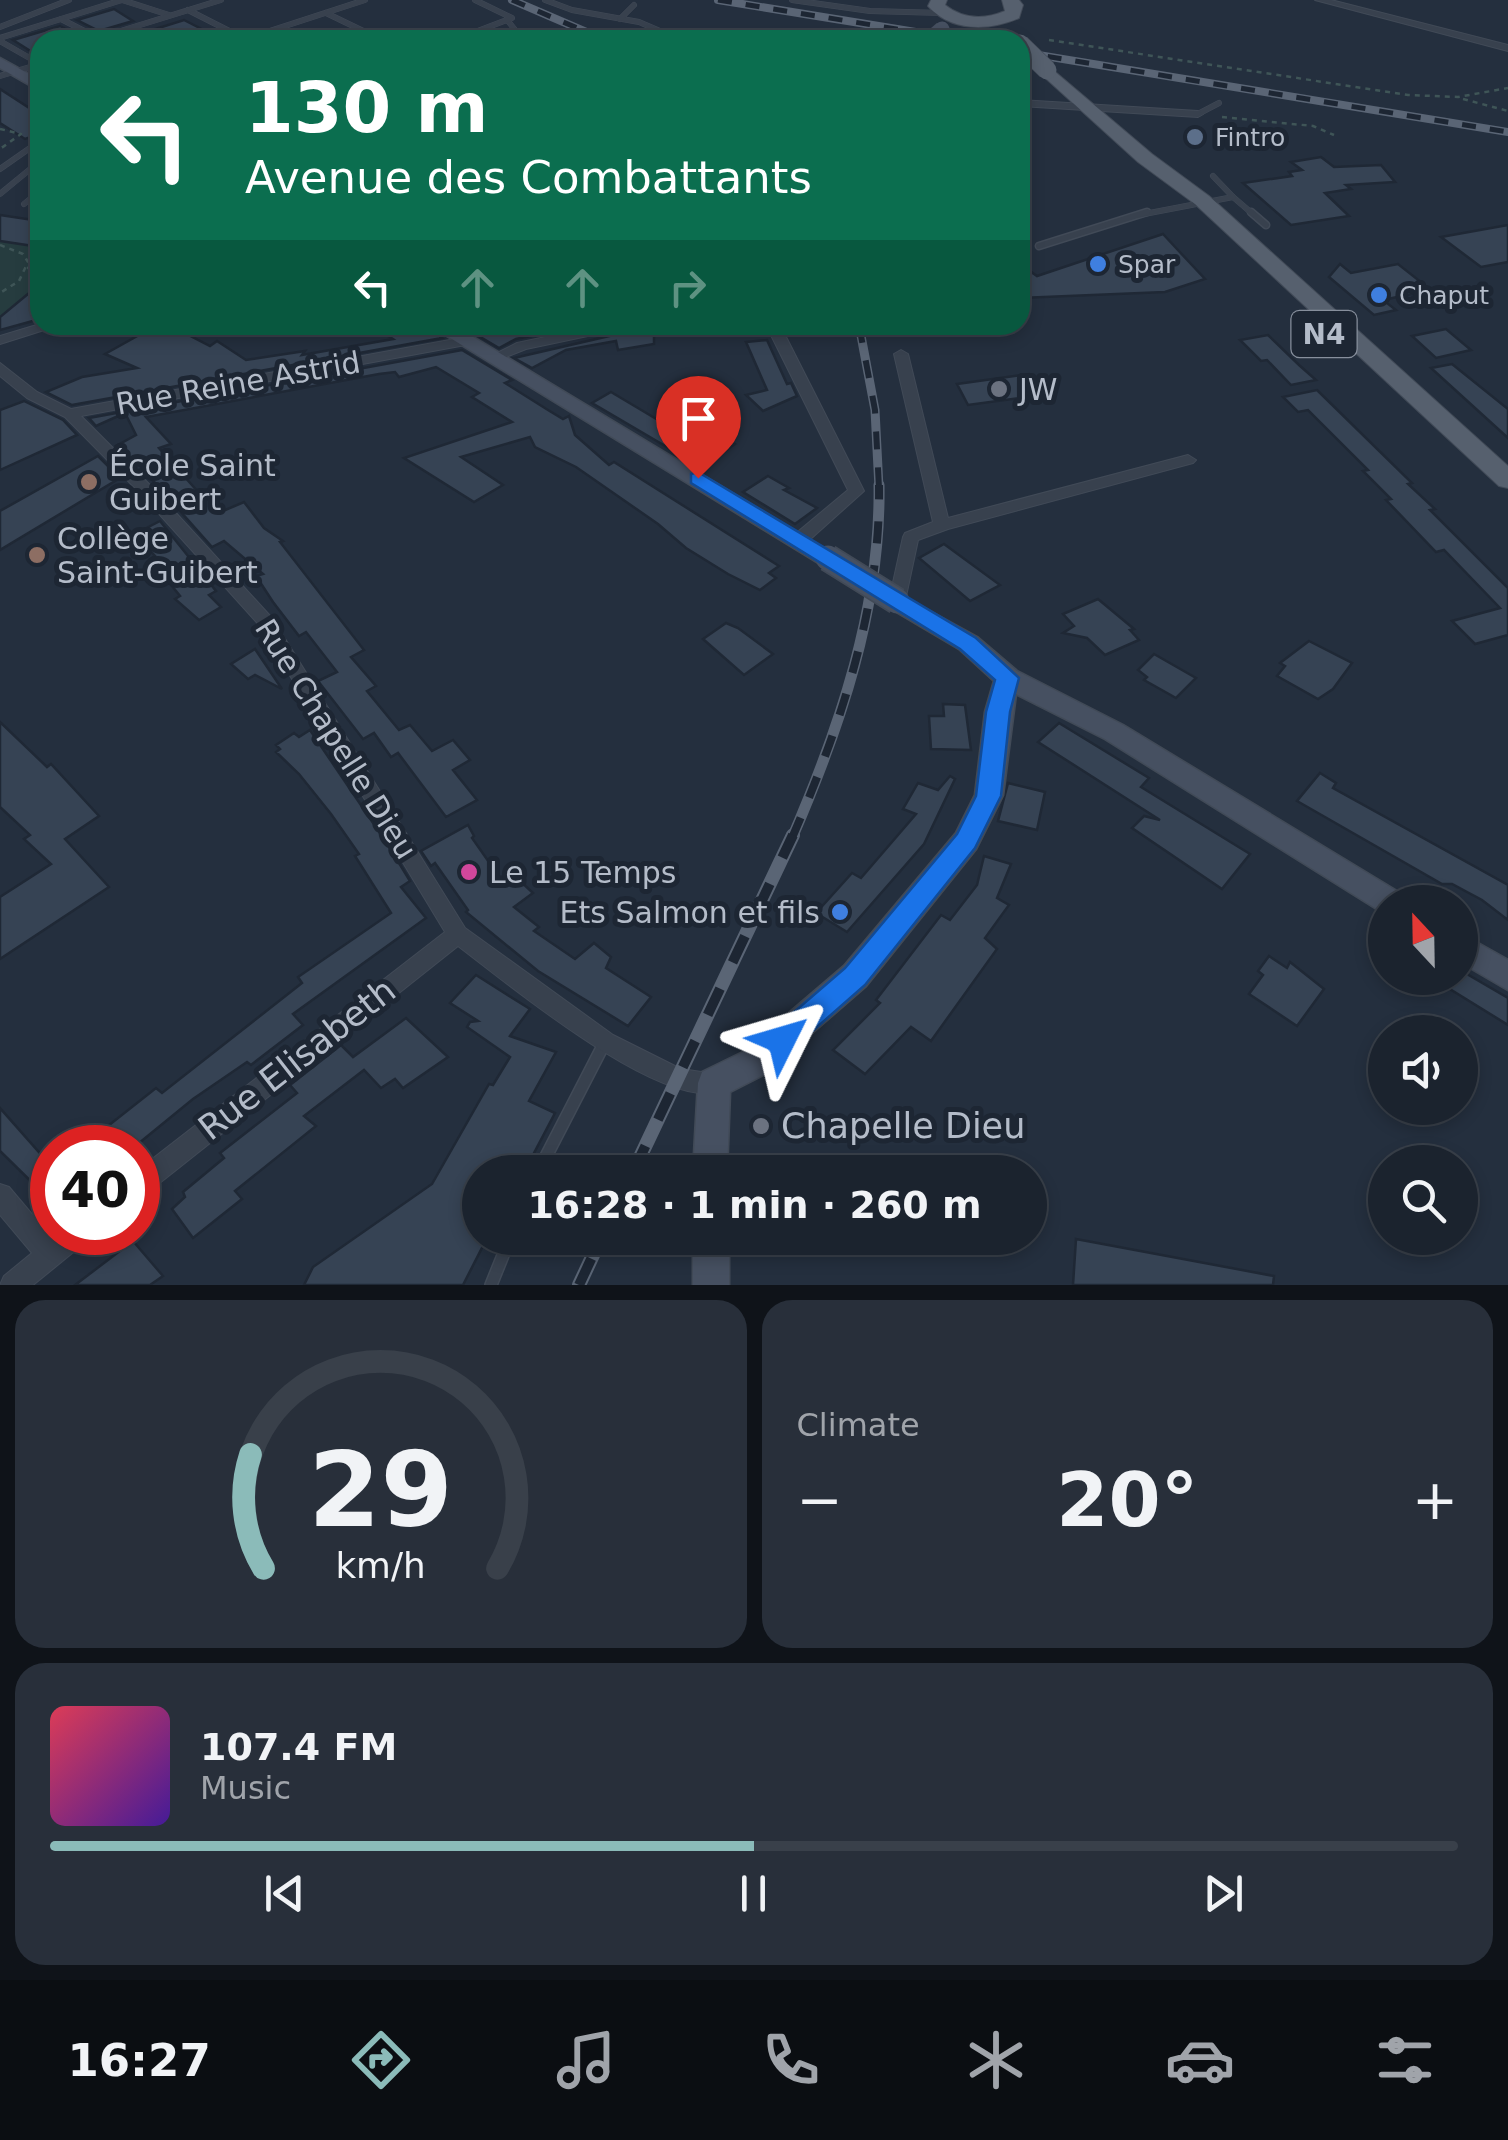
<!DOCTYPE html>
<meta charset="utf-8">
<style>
body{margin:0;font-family:"DejaVu Sans",sans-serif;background:#282f3a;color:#f1f3f6;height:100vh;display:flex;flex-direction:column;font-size:38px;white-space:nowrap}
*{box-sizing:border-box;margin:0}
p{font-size:32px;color:#a0a4aa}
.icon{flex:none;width:55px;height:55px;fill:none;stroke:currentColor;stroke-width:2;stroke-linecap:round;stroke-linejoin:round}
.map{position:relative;height:1285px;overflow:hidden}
.details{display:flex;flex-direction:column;gap:15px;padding:15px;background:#0f1319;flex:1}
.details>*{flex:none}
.banner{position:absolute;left:30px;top:30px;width:1000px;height:305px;border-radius:30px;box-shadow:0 5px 15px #0003,0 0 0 2px #39404a;background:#0b6e4f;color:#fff;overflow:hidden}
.needle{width:65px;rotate:338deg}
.buttons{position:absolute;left:1368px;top:885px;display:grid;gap:20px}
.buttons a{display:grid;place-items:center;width:110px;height:110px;border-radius:50%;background:#1b232e;box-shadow:0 5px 15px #0003,0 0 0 2px #39404a;font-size:50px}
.speed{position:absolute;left:30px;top:1125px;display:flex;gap:20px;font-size:50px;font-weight:700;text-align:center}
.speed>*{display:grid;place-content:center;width:130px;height:130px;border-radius:50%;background:#1b232e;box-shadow:0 5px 15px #0003,0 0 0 2px #39404a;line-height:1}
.speed .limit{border:15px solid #d22;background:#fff;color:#111}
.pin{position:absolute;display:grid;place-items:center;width:85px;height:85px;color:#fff;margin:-102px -42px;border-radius:50% 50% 50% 0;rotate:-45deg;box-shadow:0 0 10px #0007}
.pin .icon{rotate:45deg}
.me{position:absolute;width:110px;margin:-55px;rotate:50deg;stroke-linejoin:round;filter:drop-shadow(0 0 8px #0008)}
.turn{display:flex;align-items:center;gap:35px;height:210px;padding:0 50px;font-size:45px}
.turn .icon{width:130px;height:130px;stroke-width:2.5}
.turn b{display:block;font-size:70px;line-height:85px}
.lanes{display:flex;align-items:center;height:95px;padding:0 50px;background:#0003;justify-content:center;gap:50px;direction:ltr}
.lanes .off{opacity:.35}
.big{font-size:75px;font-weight:700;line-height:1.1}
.details .widget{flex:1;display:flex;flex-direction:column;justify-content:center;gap:15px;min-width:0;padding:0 35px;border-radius:30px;background:#282f3a}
.details .dial{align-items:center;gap:0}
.dial svg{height:260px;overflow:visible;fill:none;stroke:#39404a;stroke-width:7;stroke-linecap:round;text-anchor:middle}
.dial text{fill:#f1f3f6;stroke:none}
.song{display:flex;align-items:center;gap:30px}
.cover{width:120px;height:120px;border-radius:15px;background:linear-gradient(135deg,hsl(350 70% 55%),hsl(260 70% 35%))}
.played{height:10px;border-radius:5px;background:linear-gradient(90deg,#8bbbb9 50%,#39404a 50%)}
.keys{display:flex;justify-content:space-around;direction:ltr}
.heat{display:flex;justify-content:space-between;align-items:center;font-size:55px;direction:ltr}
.details .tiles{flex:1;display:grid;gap:15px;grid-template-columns:1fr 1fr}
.widget:last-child{grid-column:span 2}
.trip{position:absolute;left:462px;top:1155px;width:585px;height:100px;border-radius:50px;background:#1b232e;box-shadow:0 5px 15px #0003,0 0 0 2px #39404a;font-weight:700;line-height:100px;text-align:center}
.menu{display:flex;height:160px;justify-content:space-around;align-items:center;background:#0b0e12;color:#a0a4aa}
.menu .icon{width:70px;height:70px}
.menu .current{color:#8bbbb9}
.menu b{font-size:45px;color:#f1f3f6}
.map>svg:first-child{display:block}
</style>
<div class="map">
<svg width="1508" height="1285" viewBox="0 0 1508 1285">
<rect width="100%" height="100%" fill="#242f3e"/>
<!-- green -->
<polygon fill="#263c3f" points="0,241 40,247 40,284 0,317"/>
<!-- building -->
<g fill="#364354" stroke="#1f2835" stroke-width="2.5">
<polygon points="114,9 133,21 99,31 77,20"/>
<polygon points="184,20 223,40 113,40 149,31"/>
<polygon points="60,26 88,40 40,40 40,57 13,40"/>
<polygon points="0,89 40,115 40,134 25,139 0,123"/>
<polygon points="1321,157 1334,167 1381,165 1395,182 1346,185 1351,189 1325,193 1349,216 1291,225 1243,183 1292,176 1289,172 1302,170 1291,162"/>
<polygon points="0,215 40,221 40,247 0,241"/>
<polygon points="1508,225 1508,262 1481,267 1441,237"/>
<polygon points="1163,234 1205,279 1165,292 1020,298 1020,264 1037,276"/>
<polygon points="1340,264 1351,273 1398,264 1431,290 1383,300 1396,310 1374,315 1329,277"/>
<polygon points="40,284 40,319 0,330 0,317"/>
<polygon points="157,325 169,325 210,346 217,341 246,360 305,351 302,355 393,339 371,325 425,325 442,338 72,405 46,392 82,377 137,368 105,354"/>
<polygon points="460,325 584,325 516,339 499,348"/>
<polygon points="632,325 654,325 654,344 618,350 616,341 566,350 532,368 514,358 622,333"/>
<polygon points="1446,329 1471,350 1436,358 1412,336"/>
<polygon points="1268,335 1299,365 1316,380 1291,385 1267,360 1261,361 1240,340"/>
<polygon points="767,340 787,384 791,383 797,396 763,411 746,395 767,390 746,342"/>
<polygon points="462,350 512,380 505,383 548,410 563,419 569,416 575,435 609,465 614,462 779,566 769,573 776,578 760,590 728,574 686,548 658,524 576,467 535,447 530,437 461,457 503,485 474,502 404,458 512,422 472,397 479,393 436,367 399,377 395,372 379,374 146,417 171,444 159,448 200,494 205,492 223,511 244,502 264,528 283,541 280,542 364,650 351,657 376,686 367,691 399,730 410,725 432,751 453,740 470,760 453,770 477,800 446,817 398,753 391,757 374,733 363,739 318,681 337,672 306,632 299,636 273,602 256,576 263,574 224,541 212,547 140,466 116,446 136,435 125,413 96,426 89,418"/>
<polygon points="1452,364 1508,409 1508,438 1431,368"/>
<polygon points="1029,374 1042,395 968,405 957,384"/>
<polygon points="1317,390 1412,483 1408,484 1435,509 1430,510 1508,588 1508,635 1475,644 1452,621 1500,608 1444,550 1436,552 1386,500 1391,499 1363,471 1368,470 1308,410 1298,412 1283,397"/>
<polygon points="611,392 675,430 693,419 735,444 701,467 592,403"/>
<polygon points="24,401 63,420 77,435 0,470 0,410"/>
<polygon points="98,456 120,478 0,550 0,511"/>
<polygon points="768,476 789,488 784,490 817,508 795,524 743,492"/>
<polygon points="160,521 216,591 209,595 221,607 199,620 175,599 180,596 150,559 155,556 135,534"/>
<polygon points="944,544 1000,585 970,601 919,558"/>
<polygon points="1098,599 1134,629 1130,630 1139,640 1105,655 1087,638 1063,633 1074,626 1063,614"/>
<polygon points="726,623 738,628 773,654 744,675 703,639"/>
<polygon points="1309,641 1352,663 1333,689 1318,699 1277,676 1285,666 1280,663"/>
<polygon points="255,649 282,689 255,675 248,679 231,664"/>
<polygon points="1154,654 1196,678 1176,698 1144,680 1147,677 1138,670"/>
<polygon points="943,704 965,705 971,750 931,749 929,716 944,716"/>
<polygon points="0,722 47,767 51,764 99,816 65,839 109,887 0,959 0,897 51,864 24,839 30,835 0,807"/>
<polygon points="1059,723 1149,778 1141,787 1250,854 1222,889 1132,828 1144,816 1160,820 1038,742"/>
<polygon points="310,730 388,845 410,881 401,887 426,918 293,1014 303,1025 251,1065 247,1062 193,1099 133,1148 80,1148 156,1088 162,1093 302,983 298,977 391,913 355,856 359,854 331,814 299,774 276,752 280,749 276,745 294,733 299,737"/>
<polygon points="1320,773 1336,783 1333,788 1508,885 1508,920 1482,900 1452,884 1442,884 1297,801"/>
<polygon points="950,776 955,779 924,844 847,932 816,913 852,873 861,878 916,814 903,809 918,783 938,790"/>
<polygon points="1008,783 1045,792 1037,830 998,821"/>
<polygon points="468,825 474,836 472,838 505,885 516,877 533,893 514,907 539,927 534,931 575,959 594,943 611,957 606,968 651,997 628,1026 538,971 466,912 468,910 435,863 431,866 421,851"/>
<polygon points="984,856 1011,864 997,898 1009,905 985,938 997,949 931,1041 911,1027 865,1074 833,1050 880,1003 876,1000 941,915 950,920 977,885"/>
<polygon points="1269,956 1287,968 1290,962 1324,989 1297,1026 1249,994 1263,975 1258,971"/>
<polygon points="1460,970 1508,998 1508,1025 1432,978 1460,978"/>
<polygon points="476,975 530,1009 510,1036 556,1052 529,1101 555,1113 524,1172 480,1172 480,1238 487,1238 463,1285 304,1285 313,1267 432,1184 489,1084 493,1085 510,1057 467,1027 470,1022 478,1021 450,1003"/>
<polygon points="406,1018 448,1057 403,1088 395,1079 381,1088 364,1070 304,1116 316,1126 235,1191 242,1199 193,1238 172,1209 185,1197 183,1192 224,1158 220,1153 297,1093 290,1085 341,1045 353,1057"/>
<polygon points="0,1108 52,1167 52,1202 0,1151"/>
<polygon points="1076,1239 1274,1276 1273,1285 1073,1285"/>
<polygon points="133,1241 163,1276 150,1285 75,1285"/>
</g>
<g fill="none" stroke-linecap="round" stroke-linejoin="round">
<!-- lane-far2 casing -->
<g stroke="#414a57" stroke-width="6">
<g id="lane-far2">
<polyline points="545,0 572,10 639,22 681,40"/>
<polyline points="792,0 870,11 942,13"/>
<polyline points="188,10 247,40"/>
<polyline points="326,13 382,40"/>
<polyline points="61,19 122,0 169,15"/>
<polyline points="620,19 634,5"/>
<polyline points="508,21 523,40"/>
<polyline points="0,27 69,0"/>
<polyline points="0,38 61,19 98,38 221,0"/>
<polyline points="245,39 365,0"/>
<polyline points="454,40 512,18 475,0"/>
<polyline points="700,40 725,35 744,40"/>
<polyline points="0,41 40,64"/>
<polyline points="0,76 40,64"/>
<polyline points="1198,114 1219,103"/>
<polyline points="0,169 40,141"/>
<polyline points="0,194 40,161"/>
<polyline points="1233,197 1254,215"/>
<polyline points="24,204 40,191"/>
<polyline points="1139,215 1233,197 1213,176"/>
</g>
</g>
<!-- lane-far1 casing -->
<g stroke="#414a57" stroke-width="9">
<g id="lane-far1">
<polyline points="1251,212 1266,225"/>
<polyline points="1039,246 1147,212"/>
</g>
</g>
<!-- lane casing -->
<g stroke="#414a57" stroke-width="14">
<g id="lane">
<polyline points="538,1172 605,1042"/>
<polyline points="491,1285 510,1238"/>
</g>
</g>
<!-- street casing -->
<g stroke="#414a57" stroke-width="2">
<g id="street">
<polygon points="1315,0 1331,0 1508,45 1508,51"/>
<polygon points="1020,100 1198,111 1203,114 1198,117 1020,106"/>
<polygon points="40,324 60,325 0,344 0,336"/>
<polygon points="602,325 628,325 621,329 526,349 496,361 489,357 517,343"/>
<polygon points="766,325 780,325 864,491 806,543 800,544 792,539 794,535 848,490"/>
<path d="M466 337 471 338V344L81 416 154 489 272 618 465 928 613 1035 681 1069 722 1075 725 1083 722 1091C663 1113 507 983 458 946L147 1193 138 1197V1170L445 932 260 626 142 495 65 417 27 398 0 376V363L37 392 71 409Z"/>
<polygon points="901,350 908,354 948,518 1188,455 1196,460 1193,463 948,529 918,540 905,601 903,605 891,605 889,601 903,537 905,533 933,522 894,354"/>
<polygon points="0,1184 9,1187 52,1238 58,1232 90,1232 87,1241 33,1285 0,1285 4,1276 32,1253 0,1215"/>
</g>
</g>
<!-- secondary casing -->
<g stroke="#414a57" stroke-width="3">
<g id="secondary">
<polygon points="0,58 40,80 40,91 0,68"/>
<polygon points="429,325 453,325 840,558 828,566 820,564"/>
<polygon points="897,593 977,637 1017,671 1123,725 1400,893 1405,902 1385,902 1385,913 1380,911 1105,739 1016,694 1003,795 976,849 866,986 765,1074 730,1092 727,1172 693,1172 698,1083 702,1072 743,1052 844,966 956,833 975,795 985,712 994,681 959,649 888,607 885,601 888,595"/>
<polygon points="1460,933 1508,960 1508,990 1460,962"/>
<rect x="693" y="1238" width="36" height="47"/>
</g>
</g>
<!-- primary casing -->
<g stroke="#414a57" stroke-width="2">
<g id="primary">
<path d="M931 0H947L945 5C963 19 984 20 1005 11L1002 0H1019L1023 5 1019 18C989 31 951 32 928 6Z"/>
<polygon points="1047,65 1152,154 1209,196 1508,466 1508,488 1499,486 1195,204 1138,162 1041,74 1038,70"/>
</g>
</g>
<!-- path -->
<g stroke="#3f5557" stroke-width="2.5" stroke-dasharray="5 5" stroke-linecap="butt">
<polyline points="1049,40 1408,95 1458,97 1508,88"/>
<polyline points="1463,99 1508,111"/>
<polyline points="1222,117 1313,126 1334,135"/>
<polyline points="0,129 21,134 0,149"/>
<polyline points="0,245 23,254 28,262 19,281 0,293"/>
<polyline points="27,268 40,266"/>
</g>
<!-- lane-far2 -->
<use href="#lane-far2" stroke="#38414e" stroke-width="5"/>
<!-- lane-far1 -->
<use href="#lane-far1" stroke="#38414e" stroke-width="6"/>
<!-- lane -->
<use href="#lane" stroke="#38414e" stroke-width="11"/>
<!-- street -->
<use href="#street" fill="#38414e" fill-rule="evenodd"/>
<!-- secondary -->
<use href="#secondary" fill="#465061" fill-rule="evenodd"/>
<!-- primary -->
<use href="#primary" fill="#56606e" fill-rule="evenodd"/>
<!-- rail-far3 casing -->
<g stroke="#5a6575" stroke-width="8">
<g id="rail-far3">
<polyline points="512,0 605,40"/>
<polyline points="718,0 965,40"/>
<polyline points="1020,52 1508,132"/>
</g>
</g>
<!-- rail-far2 casing -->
<g stroke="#5a6575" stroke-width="9">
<polyline id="rail-far2" points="859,325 875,410 879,488"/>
</g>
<!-- rail-far1 casing -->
<g stroke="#5a6575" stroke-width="11">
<path id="rail-far1" d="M792 838C840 727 881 608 879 485"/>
</g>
<!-- rail casing -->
<g stroke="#5a6575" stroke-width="14">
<g id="rail">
<polyline points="633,1172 793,835"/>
<polyline points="579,1285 601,1238"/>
</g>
</g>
<!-- rail-far3 -->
<use href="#rail-far3" stroke="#1d2633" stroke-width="5" stroke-dasharray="14" stroke-linecap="butt"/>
<!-- rail-far2 -->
<use href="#rail-far2" stroke="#1d2633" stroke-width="6" stroke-dasharray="18" stroke-linecap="butt"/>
<!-- rail-far1 -->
<use href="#rail-far1" stroke="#1d2633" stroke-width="8" stroke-dasharray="22" stroke-linecap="butt"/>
<!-- rail -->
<use href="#rail" stroke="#1d2633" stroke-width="10" stroke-dasharray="29" stroke-linecap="butt"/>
<!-- secondary-bridge-far1 casing -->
<g stroke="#414a57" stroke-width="16" stroke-linecap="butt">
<polyline id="secondary-bridge-far1" points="929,40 942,29"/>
</g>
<!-- secondary-bridge casing -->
<g stroke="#414a57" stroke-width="28" stroke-linecap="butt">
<polyline id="secondary-bridge" points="828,558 897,601"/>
</g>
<!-- primary-bridge casing -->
<g stroke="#414a57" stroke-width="20" stroke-linecap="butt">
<polyline id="primary-bridge" points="1020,44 1047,70"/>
</g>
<!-- secondary-bridge-far1 -->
<use href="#secondary-bridge-far1" stroke="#465061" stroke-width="15"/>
<!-- secondary-bridge -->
<use href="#secondary-bridge" stroke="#465061" stroke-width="25"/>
<!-- primary-bridge -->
<use href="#primary-bridge" stroke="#56606e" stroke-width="19"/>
</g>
<!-- route -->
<polygon fill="#1a73e8" stroke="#114b97" stroke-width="2.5" points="698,472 976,638 1019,678 1010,712 1001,796 975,848 865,985 792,1049 782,1053 772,1049 767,1040 772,1031 845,968 957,834 976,796 986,712 995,680 960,649 691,483 691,474"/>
<!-- markers -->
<circle fill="#5c6f8a" stroke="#1d2633" stroke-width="4" cx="1195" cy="137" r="10"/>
<g fill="#3f7fe0" stroke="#1d2633" stroke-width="4">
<circle cx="1098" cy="264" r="10"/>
<circle cx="1379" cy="295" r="10"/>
<circle cx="840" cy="912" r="10"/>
</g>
<g fill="#6b7280" stroke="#1d2633" stroke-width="4">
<circle cx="999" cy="389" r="10"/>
<circle cx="761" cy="1126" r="10"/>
</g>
<g fill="#8d6e63" stroke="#1d2633" stroke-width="4">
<circle cx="89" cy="482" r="10"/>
<circle cx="37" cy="555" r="10"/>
</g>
<circle fill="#d1479c" stroke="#1d2633" stroke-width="4" cx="469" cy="872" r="10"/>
<g text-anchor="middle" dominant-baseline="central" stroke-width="10" stroke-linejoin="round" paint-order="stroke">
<!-- far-poi labels -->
<g font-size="25" fill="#b4bcc9" stroke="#1d2633" text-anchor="start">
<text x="1215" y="137">Fintro</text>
<text x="1118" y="264">Spar</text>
<text x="1399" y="295">Chaput</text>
</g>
<!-- shield labels -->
<rect fill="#1d2633" stroke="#878f9c" stroke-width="2.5" x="1291.5" y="311" width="65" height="46" rx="8"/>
<g font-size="28" font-weight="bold" fill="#b4bcc9">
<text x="1324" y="334">N4</text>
</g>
<!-- street labels -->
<g font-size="30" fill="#b4bcc9" stroke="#1d2633">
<text transform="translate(238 383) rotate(-10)">Rue Reine Astrid</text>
<text transform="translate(336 739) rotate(58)">Rue Chapelle Dieu</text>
</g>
<!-- poi labels -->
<g font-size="30" fill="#b4bcc9" stroke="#1d2633" text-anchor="start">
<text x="1019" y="389">JW</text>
<text x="109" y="465">École Saint<tspan x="109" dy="34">Guibert</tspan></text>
<text x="57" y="538">Collège<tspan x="57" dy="34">Saint-Guibert</tspan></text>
<text x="489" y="872">Le 15 Temps</text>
<text x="820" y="912" text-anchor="end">Ets Salmon et fils</text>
</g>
<!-- near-street labels -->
<g font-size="35" fill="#b4bcc9" stroke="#1d2633">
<text transform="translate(297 1059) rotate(-38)">Rue Elisabeth</text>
</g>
<!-- near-poi labels -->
<g font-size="35" fill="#b4bcc9" stroke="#1d2633" text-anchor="start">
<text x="781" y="1126">Chapelle Dieu</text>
</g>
</g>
</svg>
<div class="buttons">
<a><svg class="needle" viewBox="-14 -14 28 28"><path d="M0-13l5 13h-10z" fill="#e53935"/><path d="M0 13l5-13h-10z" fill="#a0a4aa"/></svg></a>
<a><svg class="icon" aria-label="sound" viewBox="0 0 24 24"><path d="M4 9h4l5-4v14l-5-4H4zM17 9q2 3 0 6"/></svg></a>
<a><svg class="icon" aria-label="search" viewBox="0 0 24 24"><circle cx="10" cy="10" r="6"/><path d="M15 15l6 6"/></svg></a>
</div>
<div class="speed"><div class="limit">40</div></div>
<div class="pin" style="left:698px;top:478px;background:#d93025"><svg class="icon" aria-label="arrive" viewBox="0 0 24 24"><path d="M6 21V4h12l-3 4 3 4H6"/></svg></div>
<svg class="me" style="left:782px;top:1040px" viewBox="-20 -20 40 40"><path d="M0-17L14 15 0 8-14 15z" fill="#1a73e8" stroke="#fff" stroke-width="4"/></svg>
<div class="trip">16:28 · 1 min · 260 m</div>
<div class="banner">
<div class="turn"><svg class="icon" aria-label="left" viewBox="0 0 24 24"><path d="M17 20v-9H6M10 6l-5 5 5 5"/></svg><div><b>130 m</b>Avenue des Combattants</div></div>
<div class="lanes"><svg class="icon" aria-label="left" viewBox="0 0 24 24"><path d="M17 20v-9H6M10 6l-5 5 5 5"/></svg><svg class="icon off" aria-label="ahead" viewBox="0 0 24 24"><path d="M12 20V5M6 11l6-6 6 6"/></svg><svg class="icon off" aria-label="ahead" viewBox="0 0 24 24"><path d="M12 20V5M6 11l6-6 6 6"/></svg><svg class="icon off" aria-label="right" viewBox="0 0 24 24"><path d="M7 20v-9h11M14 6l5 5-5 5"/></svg></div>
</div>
</div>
<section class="details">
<div class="tiles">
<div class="widget dial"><svg viewBox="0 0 100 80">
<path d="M14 69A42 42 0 1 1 86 69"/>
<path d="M14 69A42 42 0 0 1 10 34" stroke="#8bbbb9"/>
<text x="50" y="56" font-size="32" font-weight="700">29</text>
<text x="50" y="72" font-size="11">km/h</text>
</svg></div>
<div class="widget"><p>Climate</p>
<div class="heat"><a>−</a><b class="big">20°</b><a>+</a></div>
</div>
<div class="widget">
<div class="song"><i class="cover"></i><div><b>107.4 FM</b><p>Music</p></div></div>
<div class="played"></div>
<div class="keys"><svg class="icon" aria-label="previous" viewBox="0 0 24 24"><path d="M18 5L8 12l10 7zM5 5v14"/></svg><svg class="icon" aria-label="pause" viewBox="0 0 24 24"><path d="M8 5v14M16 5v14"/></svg><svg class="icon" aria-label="next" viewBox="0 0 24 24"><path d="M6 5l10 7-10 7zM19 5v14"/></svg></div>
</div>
</div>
</section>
<nav class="menu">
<b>16:27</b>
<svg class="icon current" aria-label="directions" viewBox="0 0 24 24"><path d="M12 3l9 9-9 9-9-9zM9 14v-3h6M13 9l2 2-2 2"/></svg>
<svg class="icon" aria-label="music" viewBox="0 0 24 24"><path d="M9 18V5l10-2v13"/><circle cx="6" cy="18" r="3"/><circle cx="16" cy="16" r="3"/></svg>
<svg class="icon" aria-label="phone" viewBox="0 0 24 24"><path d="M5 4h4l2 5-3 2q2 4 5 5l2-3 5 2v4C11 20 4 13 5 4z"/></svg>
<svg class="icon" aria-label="climate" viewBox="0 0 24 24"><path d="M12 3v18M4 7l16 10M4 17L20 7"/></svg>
<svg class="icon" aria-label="car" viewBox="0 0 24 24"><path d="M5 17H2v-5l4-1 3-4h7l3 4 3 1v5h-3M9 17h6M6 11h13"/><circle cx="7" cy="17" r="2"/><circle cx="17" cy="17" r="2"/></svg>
<svg class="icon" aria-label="filters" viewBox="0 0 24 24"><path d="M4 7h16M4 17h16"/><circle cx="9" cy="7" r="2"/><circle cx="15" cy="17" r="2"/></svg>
</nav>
